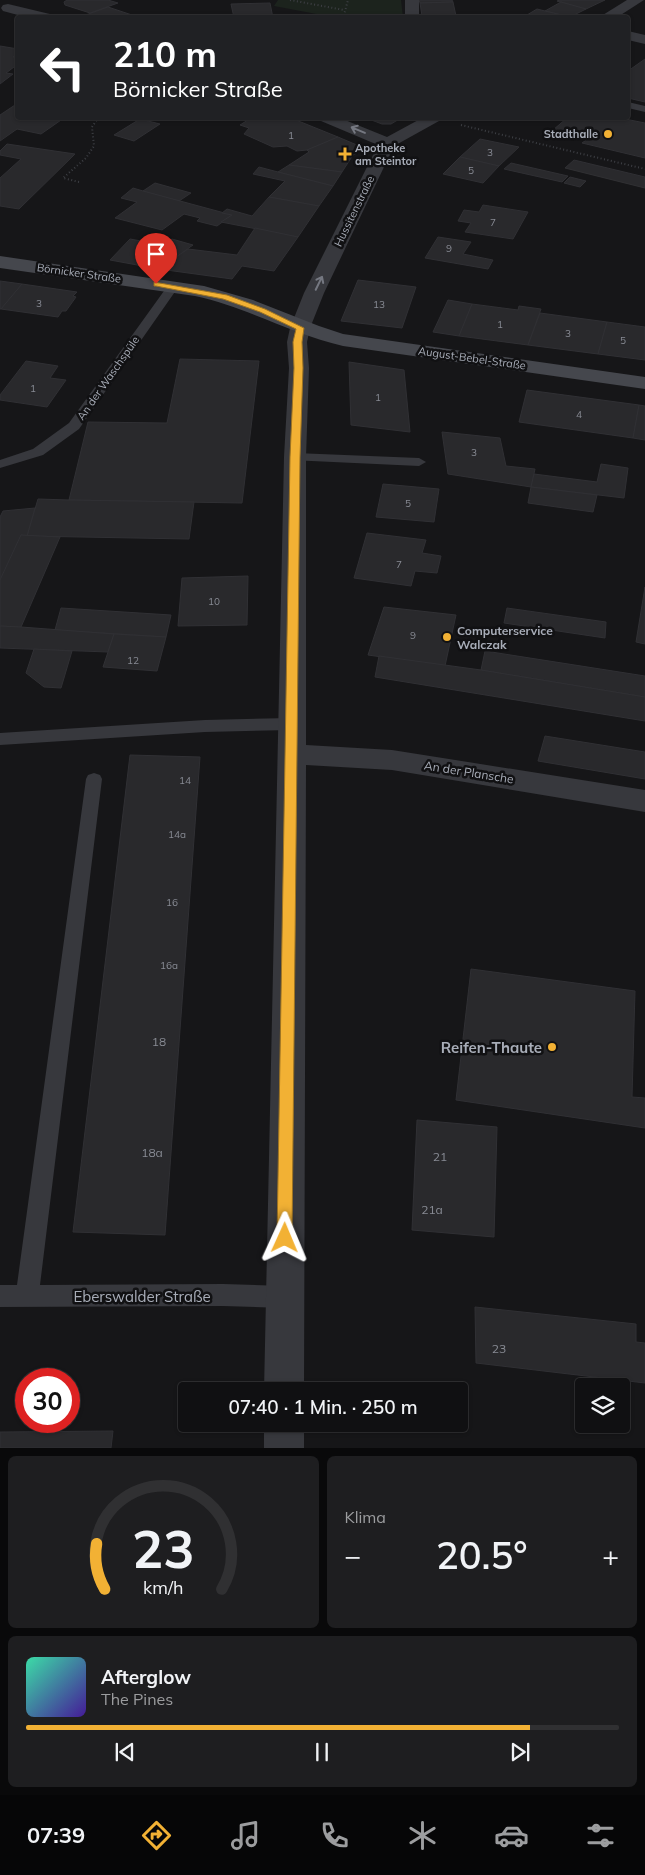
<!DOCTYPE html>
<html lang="de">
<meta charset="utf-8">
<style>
body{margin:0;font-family:Mulish,sans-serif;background:#1e1e20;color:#f1f3f6;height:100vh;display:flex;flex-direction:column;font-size:19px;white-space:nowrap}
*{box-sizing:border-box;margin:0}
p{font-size:16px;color:#9c9d9f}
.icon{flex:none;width:28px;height:28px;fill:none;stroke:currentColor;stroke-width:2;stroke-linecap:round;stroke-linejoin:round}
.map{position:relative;height:1448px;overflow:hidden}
.details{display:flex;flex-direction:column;gap:8px;padding:8px;background:#09090a;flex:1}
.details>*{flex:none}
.hud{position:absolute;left:15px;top:15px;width:615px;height:105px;border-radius:5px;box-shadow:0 1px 4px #0004,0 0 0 1px #303032;background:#202124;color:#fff;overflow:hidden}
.tools{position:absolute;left:575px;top:1378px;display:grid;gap:10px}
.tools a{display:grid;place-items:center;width:55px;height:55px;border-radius:5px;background:#101012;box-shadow:0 1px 4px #0004,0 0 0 1px #303032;font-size:25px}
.speed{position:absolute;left:15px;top:1368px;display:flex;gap:10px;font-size:25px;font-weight:700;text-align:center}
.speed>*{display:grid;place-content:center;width:65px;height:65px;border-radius:50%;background:#101012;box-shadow:0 1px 4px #0004,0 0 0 1px #303032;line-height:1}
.speed .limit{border:8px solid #d22;background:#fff;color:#111}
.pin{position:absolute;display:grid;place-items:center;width:42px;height:42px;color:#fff;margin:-51px -21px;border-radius:50% 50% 50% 0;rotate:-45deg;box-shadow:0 0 5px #0007}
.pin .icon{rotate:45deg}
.me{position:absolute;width:55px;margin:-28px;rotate:1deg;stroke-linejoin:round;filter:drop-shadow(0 0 4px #0008)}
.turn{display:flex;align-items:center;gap:18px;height:105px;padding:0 15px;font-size:22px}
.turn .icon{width:65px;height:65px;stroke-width:2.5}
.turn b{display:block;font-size:35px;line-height:42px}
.big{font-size:38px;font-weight:600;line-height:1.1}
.details .tile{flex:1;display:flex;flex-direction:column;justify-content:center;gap:8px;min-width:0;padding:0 18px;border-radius:8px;background:#1e1e20}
.details .dial{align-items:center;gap:0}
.dial svg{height:130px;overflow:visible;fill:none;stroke:#303032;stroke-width:7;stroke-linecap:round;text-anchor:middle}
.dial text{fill:#f1f3f6;stroke:none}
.song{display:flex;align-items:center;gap:15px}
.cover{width:60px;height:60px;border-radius:8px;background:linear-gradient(135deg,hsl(160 70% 55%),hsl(260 70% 35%))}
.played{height:5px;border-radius:2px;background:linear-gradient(90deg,#f2b134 85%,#303032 85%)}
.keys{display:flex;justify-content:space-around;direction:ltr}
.heat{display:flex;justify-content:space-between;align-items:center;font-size:28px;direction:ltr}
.details .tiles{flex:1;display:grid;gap:8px;grid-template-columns:1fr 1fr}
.tile:last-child{grid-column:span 2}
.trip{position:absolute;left:178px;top:1382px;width:290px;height:50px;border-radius:5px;background:#101012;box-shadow:0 1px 4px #0004,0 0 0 1px #303032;font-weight:600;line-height:50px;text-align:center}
.tab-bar{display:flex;height:80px;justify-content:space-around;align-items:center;background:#060607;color:#9c9d9f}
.tab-bar .icon{width:35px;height:35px}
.tab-bar .on{color:#f2b134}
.tab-bar b{font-size:22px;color:#f1f3f6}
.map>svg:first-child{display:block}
</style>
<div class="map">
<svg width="645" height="1448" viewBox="0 0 645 1448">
<rect width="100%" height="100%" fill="#161618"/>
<!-- green -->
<polygon fill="#1c231d" points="278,0 401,0 403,17 325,17 327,16 274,6"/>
<!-- building -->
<g fill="#29292c" stroke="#303034">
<polygon points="67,0 108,0 118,3 90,13 65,5 64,2"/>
<polygon points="419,0 452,0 453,2 420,3"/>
<polygon points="560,0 605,0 586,9 557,1"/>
<polygon points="453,2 456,16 422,16 420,3"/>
<polygon points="561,2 586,9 570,17 545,11"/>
<polygon points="270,3 273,18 234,18 231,4"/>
<polygon points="108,7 132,15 124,18 80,17"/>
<polygon points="537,9 545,11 570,17 522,18"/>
<polygon points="0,46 18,49 18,53 13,57 18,57 18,64 6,73 13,74 0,84"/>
<polygon points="645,59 645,102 628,98 628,71"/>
<polygon points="18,103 18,118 64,118 41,134 17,129 0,141 0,115"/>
<polygon points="251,118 291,118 338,137 307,150 297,151 287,146 273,147 244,134 249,128 240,125"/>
<polygon points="366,118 401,118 391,124 382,124"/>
<polygon points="567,118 620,118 645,123 645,158 582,143 589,138 553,130"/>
<polygon points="140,119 160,124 134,141 114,135"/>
<polygon points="338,137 364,148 362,151 353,155 342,172 289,165 309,152 307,150"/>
<polygon points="480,139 519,147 499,166 460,157"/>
<polygon points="7,144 75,154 19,209 0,206 0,178 21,159 0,155 0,151"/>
<polygon points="460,157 499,166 483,183 443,174"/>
<polygon points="574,160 645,177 645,188 565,168"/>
<polygon points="511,163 568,176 562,182 504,169"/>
<polygon points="289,165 342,172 333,186 278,172"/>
<polygon points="259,167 278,172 333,186 319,206 269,197 285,181 253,174"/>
<polygon points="570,177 586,181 580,187 564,183"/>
<polygon points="155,183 191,193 179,201 143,191"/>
<polygon points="133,188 143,191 232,215 217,226 197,221 200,218 184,214 162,230 115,218 137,202 121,198"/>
<polygon points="269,197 319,206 298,237 221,222 232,215 222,213 227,209 252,216"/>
<polygon points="483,205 528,212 513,239 465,232 471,223 458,221 464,210 479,212"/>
<polygon points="255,228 298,237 274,271 242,266 232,279 159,269 188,249 237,255"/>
<polygon points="438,237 471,242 463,254 493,260 488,269 425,258"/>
<polygon points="130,239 164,245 172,239 193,245 159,269 110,260"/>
<polygon points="358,280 416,287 402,328 341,321"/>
<polygon points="0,281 22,284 1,309 0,309"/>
<polygon points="22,284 77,292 73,296 76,297 66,311 62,311 58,317 1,309"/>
<polygon points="448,300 472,304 459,336 433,332"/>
<polygon points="472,304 518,310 519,306 541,309 528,345 459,336"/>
<polygon points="540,313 607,322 598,354 528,345"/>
<polygon points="607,322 645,327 645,360 598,354"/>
<polygon points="180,359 259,361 242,503 69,500 88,422 167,423"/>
<polygon points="26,361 58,366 50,378 66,380 47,407 0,400 0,395"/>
<polygon points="349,362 404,370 410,432 351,425"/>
<polygon points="527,390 639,405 633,438 519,422"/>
<polygon points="639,405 645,406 645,440 633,438"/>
<polygon points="442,432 500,438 506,466 535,469 531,487 448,474"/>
<polygon points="601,464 628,468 624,498 531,487 534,474 597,482"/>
<polygon points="383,484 439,489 434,522 376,517"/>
<polygon points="531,487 597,495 593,512 528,503"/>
<polygon points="38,499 69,500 194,502 189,539 27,536"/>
<polygon points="35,508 27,536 21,535 0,580 0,517 3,511"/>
<polygon points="367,533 426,540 422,553 441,556 437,573 415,571 411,586 354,578"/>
<polygon points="21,535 60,537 21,627 0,626 0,580"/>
<polygon points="248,576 247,625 178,626 182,578"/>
<polygon points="645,587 645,644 636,642"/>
<polygon points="384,607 456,615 445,666 368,655"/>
<polygon points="61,608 171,615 166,637 55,630"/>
<polygon points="507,608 606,622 605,638 504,623"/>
<polygon points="0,626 21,627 114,634 108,652 0,648"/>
<polygon points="114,634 166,637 157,671 103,667"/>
<polygon points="34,649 72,651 61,688 44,687 26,673"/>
<polygon points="485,651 645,676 645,697 481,670"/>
<polygon points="379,656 481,670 645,697 645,721 375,677"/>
<polygon points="545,736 645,752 645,779 538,761"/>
<polygon points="130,755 200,757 165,1235 73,1232"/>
<polygon points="471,969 635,991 632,1097 645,1098 645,1128 456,1100"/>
<polygon points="417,1120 497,1127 494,1237 412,1230"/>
<polygon points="475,1307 636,1324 636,1342 645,1343 645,1383 476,1363"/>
<polygon points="113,1431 111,1448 0,1448 0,1432"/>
</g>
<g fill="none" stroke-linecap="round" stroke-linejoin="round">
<!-- path -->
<g stroke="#3d3f44" stroke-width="2" stroke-dasharray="1 2.5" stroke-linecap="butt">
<polyline points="290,0 344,10"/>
<polyline points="344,15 383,16"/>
<polyline points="341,18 344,15 348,0"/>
<polyline points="461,125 645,169"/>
<polyline points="79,182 63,178 86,158 94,146 92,127 98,118"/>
</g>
<!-- lane -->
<g fill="#37383d" fill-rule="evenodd">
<polygon points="628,102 645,106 645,112 628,108"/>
<polygon points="173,283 179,286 79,429 43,455 0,468 0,460 33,449 69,423 169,284"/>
<polygon points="295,453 419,458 426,462 419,466 290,460 288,457"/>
<polygon points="291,718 297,720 299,724 297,728 291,730 205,732 0,745 0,733 205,720"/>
<polygon points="94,773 100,775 102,779 40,1285 223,1284 284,1286 292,1289 295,1297 292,1305 284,1308 223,1306 0,1307 0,1285 17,1285 86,779 88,775"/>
</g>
<!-- street -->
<g fill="#37383d" fill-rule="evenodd">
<rect x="405" y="0" width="14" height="18"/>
<polygon points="627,0 644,0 616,18 598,18"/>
<polygon points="8,4 54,15 56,18 29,18 3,11 1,8 3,5"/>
<polygon points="628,31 645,35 645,44 628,40"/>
<polygon points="319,118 340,118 387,137 422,118 441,118 439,121 394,146 324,293 310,328 307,342 309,368 306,457 306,745 392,750 645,790 645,812 392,770 306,765 304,1391 264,1391 284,457 289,368 287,342 290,328 304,293 378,145 321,121"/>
<rect x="264" y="1424" width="40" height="24"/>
</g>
<!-- secondary -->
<path fill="#45474d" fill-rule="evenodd" d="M0 256 204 286 253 300 319 326 343 334 645 377V389L343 346C292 334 246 307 195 296L0 268Z"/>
</g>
<!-- one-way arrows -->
<defs><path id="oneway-shaft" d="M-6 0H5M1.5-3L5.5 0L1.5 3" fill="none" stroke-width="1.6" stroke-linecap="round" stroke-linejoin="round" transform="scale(1.25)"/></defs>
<g stroke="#757881">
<use href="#oneway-shaft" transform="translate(358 130) rotate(-157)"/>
<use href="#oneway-shaft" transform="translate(319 283) rotate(-64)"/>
</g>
<!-- route -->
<polygon fill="#f2b134" stroke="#9d7322" points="154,282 227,295 265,309 304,328 302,342 303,368 300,457 292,1238 290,1243 285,1245 279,1243 277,1238 290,457 294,368 293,342 296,329 260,312 223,299 156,286 154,286"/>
<!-- markers -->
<g fill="#f2b134" stroke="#111113" stroke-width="2">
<circle cx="608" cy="134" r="5"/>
<path d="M342.5 146.5h5v5h5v5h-5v5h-5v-5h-5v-5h5z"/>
<circle cx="447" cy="637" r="5"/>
<circle cx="552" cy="1047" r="5"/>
</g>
<g text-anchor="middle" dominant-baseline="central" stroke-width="5" stroke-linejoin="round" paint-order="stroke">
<!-- number labels -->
<g font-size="10" fill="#888b94">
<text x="291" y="135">1</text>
<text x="490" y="152">3</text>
<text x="471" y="170">5</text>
<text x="493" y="222">7</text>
<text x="449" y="248">9</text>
<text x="39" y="303">3</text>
<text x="379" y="304">13</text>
<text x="500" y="324">1</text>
<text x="568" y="333">3</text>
<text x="623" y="340">5</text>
<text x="33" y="388">1</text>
<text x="378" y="397">1</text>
<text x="579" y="414">4</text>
<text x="474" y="452">3</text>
<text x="408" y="503">5</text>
<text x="399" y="564">7</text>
<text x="214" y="601">10</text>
<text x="413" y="635">9</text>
<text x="133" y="660">12</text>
<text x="185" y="780">14</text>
<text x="177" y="834">14a</text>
<text x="172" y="902">16</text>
<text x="169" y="965">16a</text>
</g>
<!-- far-poi labels -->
<g font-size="11" font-weight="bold" fill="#a8adb8" stroke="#111113" text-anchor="end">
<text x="598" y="134">Stadthalle</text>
<text x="355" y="148" text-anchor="start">Apotheke<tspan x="355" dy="13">am Steintor</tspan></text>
</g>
<!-- far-street labels -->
<g font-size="11" fill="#a8adb8" stroke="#111113">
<text transform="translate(354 211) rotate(-64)">Hussitenstraße</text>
<text transform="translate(79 273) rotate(8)">Börnicker Straße</text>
<text transform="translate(472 358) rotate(8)">August-Bebel-Straße</text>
<text transform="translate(108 378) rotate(-55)">An der Waschspüle</text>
</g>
<!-- poi labels -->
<g font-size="12" font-weight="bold" fill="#a8adb8" stroke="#111113" text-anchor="start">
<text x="457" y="630">Computerservice<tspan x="457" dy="14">Walczak</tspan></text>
</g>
<!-- street labels -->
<g font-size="12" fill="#a8adb8" stroke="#111113">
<text transform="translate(469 772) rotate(9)">An der Plansche</text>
</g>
<!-- near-number labels -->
<g font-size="12" fill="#888b94">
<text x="159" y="1041">18</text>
<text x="152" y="1152">18a</text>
<text x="440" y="1156">21</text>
<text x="432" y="1209">21a</text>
<text x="499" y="1348">23</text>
</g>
<!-- near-poi labels -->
<g font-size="15" font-weight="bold" fill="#a8adb8" stroke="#111113" text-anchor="end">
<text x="542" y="1047">Reifen-Thaute</text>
</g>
<!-- near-street labels -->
<g font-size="15" fill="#a8adb8" stroke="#111113">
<text x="142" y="1296">Eberswalder Straße</text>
</g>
</g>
</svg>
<div class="tools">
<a><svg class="icon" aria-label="layers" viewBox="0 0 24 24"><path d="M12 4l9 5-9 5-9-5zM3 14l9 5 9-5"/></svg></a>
</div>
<div class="speed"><div class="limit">30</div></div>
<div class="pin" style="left:156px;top:284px;background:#d93025"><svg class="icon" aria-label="arrive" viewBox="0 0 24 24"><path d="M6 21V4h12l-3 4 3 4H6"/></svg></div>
<svg class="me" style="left:285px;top:1238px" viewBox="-20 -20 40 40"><path d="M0-17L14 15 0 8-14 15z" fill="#f2b134" stroke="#fff" stroke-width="4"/></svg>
<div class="trip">07:40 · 1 Min. · 250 m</div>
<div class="hud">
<div class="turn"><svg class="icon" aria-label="left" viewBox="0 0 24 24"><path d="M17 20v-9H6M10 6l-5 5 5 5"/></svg><div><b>210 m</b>Börnicker Straße</div></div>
</div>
</div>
<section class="details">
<div class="tiles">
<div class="tile dial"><svg viewBox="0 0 100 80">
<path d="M14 69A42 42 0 1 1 86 69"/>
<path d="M14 69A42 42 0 0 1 9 41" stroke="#f2b134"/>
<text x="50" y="56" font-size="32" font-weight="700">23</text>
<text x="50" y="72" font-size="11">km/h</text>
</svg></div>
<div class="tile"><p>Klima</p>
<div class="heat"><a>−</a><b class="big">20.5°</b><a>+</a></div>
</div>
<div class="tile">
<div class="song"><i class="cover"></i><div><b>Afterglow</b><p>The Pines</p></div></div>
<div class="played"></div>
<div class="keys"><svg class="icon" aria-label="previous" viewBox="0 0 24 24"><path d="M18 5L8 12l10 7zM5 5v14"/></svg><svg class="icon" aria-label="pause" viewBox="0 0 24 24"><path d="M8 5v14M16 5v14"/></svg><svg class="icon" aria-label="next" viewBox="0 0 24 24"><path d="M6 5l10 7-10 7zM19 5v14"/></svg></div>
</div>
</div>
</section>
<nav class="tab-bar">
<b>07:39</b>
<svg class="icon on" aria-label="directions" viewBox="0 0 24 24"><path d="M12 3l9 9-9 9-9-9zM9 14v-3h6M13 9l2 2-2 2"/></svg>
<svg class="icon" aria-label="music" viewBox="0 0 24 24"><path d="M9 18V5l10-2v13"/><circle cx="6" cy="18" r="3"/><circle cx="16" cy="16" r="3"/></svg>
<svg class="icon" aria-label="phone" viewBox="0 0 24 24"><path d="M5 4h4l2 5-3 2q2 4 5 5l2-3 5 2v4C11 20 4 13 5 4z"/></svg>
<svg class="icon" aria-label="climate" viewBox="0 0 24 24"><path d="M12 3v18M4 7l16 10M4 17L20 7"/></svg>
<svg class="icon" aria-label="car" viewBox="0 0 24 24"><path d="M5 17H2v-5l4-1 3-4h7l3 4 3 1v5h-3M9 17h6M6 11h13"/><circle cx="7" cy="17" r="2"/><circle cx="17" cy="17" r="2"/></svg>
<svg class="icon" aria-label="filters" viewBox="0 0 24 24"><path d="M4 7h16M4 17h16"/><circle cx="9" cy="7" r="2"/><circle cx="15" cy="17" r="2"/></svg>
</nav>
